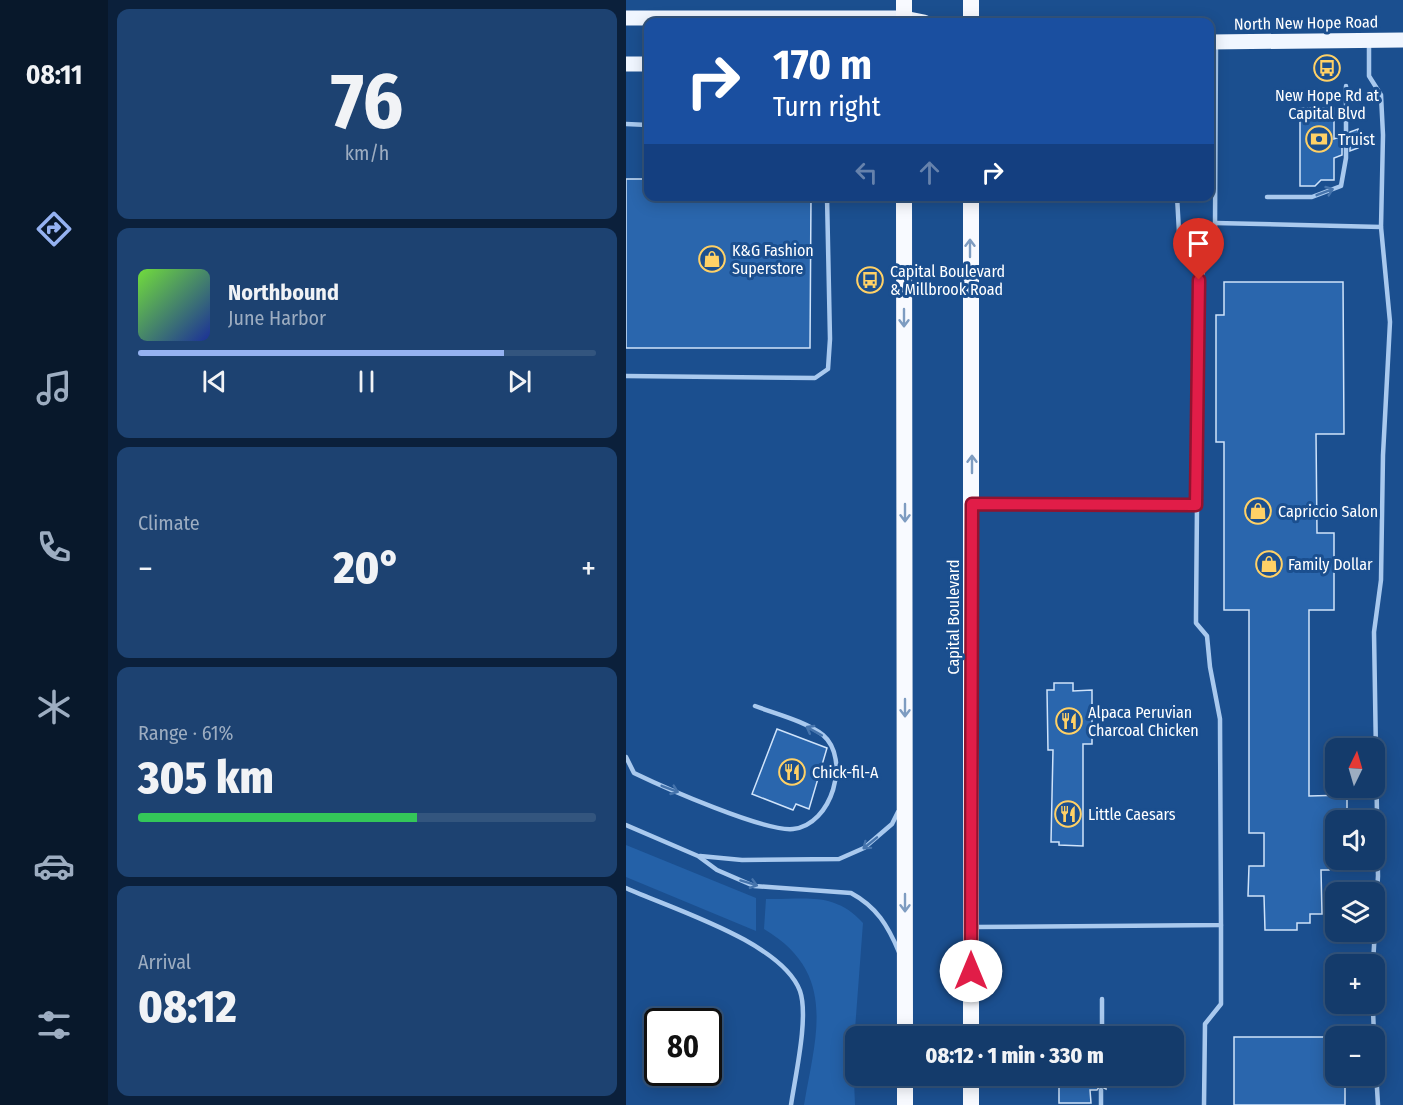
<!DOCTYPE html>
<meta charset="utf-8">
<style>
body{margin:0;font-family:"Fira Sans Condensed",sans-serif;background:#1d4271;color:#f1f3f6;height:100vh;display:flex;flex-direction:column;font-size:22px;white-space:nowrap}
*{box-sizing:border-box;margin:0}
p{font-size:20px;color:#9dadc1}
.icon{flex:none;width:33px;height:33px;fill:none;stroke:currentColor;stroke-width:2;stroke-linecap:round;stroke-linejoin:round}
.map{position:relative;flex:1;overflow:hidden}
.side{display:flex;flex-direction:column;gap:9px;padding:9px;background:#0b203b;width:518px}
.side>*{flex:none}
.banner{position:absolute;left:18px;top:18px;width:570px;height:183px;border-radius:12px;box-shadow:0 3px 15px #0003,0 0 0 2px #33557e;background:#1a4fa0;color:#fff;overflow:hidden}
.needle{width:39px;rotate:5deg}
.fabs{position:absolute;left:699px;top:738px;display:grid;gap:12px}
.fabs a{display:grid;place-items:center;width:60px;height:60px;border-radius:12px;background:#143b6b;box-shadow:0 3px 15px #0003,0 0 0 2px #33557e;font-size:30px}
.speed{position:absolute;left:18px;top:1008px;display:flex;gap:12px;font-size:30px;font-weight:700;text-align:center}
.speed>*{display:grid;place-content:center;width:78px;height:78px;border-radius:50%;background:#143b6b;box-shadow:0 3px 15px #0003,0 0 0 2px #33557e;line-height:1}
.speed .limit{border:3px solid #111;border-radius:9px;background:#fff;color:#111}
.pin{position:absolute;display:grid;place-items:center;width:51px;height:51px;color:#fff;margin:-62px -26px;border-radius:50% 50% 50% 0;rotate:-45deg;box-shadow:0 0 6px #0007}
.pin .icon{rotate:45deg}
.me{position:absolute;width:66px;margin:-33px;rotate:0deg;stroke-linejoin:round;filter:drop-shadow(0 0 4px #0008)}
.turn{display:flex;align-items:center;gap:21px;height:126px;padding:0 30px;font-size:27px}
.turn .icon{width:78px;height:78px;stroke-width:2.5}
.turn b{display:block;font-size:42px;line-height:51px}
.lanes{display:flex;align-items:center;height:57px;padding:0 30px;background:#0003;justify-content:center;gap:30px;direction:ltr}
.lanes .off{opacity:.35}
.big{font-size:45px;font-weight:800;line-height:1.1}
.side .widget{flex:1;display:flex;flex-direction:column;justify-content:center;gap:9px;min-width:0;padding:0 21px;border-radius:12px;background:#1d4271}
.side .dial{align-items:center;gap:0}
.dial b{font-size:78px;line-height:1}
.song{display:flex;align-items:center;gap:18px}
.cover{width:72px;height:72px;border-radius:9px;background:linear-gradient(135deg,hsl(100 70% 55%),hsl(230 70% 35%))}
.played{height:6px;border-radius:3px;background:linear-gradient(90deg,#95b2f1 80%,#33557e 80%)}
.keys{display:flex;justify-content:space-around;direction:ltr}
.heat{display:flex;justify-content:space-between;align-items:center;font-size:33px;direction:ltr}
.charge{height:9px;border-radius:4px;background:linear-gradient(90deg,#34c759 61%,#33557e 0)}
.trip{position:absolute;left:219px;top:1026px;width:339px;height:60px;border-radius:12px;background:#143b6b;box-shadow:0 3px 15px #0003,0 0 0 2px #33557e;font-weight:800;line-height:60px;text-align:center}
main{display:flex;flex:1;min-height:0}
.menu{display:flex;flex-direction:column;width:108px;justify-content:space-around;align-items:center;background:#08182b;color:#9dadc1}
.menu .icon{width:42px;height:42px}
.menu .selected{color:#95b2f1}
.menu b{font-size:27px;color:#f1f3f6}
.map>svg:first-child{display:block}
</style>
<main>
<nav class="menu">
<b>08:11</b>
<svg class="icon selected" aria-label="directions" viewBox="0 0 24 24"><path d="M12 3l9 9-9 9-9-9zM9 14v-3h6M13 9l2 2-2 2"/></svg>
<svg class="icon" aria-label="music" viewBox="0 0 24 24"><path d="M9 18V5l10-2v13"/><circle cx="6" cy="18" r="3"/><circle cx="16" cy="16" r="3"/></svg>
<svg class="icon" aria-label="phone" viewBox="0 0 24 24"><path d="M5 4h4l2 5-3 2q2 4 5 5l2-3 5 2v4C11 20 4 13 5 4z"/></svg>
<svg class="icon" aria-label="climate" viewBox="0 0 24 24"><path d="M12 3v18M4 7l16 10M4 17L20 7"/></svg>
<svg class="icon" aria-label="car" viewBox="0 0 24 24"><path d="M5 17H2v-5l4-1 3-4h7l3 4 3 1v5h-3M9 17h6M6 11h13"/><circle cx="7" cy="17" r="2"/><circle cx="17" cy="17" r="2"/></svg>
<svg class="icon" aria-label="filters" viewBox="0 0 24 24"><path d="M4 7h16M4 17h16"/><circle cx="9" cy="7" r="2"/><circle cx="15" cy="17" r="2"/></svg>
</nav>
<section class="side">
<div class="widget dial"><b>76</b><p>km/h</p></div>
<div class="widget">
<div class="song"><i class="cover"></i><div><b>Northbound</b><p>June Harbor</p></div></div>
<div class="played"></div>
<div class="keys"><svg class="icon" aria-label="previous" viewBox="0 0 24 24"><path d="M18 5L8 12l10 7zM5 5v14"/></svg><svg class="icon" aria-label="pause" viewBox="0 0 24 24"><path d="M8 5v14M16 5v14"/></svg><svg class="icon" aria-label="next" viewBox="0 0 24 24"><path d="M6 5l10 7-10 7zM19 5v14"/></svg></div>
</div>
<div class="widget"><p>Climate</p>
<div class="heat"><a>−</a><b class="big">20°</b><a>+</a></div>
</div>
<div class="widget"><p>Range · 61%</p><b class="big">305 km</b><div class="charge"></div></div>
<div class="widget"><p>Arrival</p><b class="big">08:12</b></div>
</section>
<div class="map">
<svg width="778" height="1105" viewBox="0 0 778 1105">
<rect width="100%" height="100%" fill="#1b4f8f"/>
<!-- green -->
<g fill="#2461a8">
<polygon points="0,845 130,898 130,931 0,877"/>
<path d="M140 899C179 900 208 891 237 923L227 1056 229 1105H178C190 1034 212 973 138 929Z"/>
</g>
<!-- building -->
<g fill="#2a66ad" stroke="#cfe3fa" stroke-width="1.5">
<polygon points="674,108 708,108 708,139 716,136 716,155 708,158 708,180 695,180 689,186 674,186"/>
<polygon points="732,129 732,148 724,151 724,132"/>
<polygon points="0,179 22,179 22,196 185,196 184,348 0,348"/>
<polygon points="598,282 717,282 718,434 690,434 691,533 708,533 708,610 683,610 683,796 721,795 721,820 710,820 709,855 704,855 703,870 695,870 696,914 684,914 684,923 671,923 671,930 639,930 638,896 622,896 623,866 638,866 638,833 623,833 623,610 598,610 598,442 590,442 590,315 598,315"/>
<polygon points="428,683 447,683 447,691 466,690 466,744 457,744 457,846 433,845 433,842 425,842 427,750 422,750 421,690 428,690"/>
<polygon points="151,729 201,748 183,809 170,804 167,810 126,794"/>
<polygon points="608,1037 710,1037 710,1076 719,1076 719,1105 608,1105"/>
<polygon points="433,1076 480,1076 480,1089 474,1086 471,1090 464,1090 465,1103 433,1103"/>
</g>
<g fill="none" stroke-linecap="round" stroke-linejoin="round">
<!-- service -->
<g stroke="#a9c9ee" stroke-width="4.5">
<polyline points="743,45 743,76 755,95 757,135 755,227"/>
<polyline points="0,124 22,125"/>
<polyline points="551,196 553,232"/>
<polyline points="641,197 686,197 715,186 720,158 720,86"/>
<polyline points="589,223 755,227 764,322 757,455 755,580 748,632 752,876 747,964"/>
<polyline points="0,376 189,378 202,369 204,339 201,196"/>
<polyline points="348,504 570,505"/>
<path d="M0 757 8 773C37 787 139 832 167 829 206 825 225 759 197 735 179 721 150 714 129 706"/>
<path d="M0 825 72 856 91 870 128 886 225 893C251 907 262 926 273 952"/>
<polyline points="74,856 116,860 213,859 238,848 266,824 272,812"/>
<path d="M0 888C46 909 156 942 174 991 183 1017 169 1077 165 1105"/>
<polyline points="348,927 595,925 594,719 584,667 581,636 570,623 570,616 573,286 589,227 590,45"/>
<polyline points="747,1010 748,1036"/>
<polyline points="476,1036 476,999"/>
<polyline points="748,1037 752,1105"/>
<polyline points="475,1105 475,1090"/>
<polyline points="578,1105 579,1024 595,1004 595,925"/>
</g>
<!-- primary -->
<g stroke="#f0f6ff" stroke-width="15">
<polyline points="0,18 278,18 298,22"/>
<polyline points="584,42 778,40"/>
<polyline points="0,64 22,64"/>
</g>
<!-- trunk -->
<g stroke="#f8faff" stroke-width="16">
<polyline points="278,0 278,22"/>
<polyline points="345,0 345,22"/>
<polyline points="278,196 279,1036"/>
<polyline points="345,196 345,1036"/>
<polyline points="279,1076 279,1105"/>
<polyline points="345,1076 345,1105"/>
</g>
</g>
<!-- one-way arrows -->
<defs><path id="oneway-shaft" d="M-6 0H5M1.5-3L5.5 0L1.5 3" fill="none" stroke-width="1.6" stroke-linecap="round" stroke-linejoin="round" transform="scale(1.5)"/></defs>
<g stroke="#4674ac">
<use href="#oneway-shaft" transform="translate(699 192) rotate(-21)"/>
<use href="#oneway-shaft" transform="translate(188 731) rotate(-151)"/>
<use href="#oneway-shaft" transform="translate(44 789) rotate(21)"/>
<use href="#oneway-shaft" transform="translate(244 843) rotate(141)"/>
<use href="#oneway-shaft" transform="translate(123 883) rotate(17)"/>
</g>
<g stroke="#7e9cc1">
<use href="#oneway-shaft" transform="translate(344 248) rotate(-90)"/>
<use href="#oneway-shaft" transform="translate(278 318) rotate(90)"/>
<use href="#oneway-shaft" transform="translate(346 464) rotate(-90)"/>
<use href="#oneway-shaft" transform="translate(279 513) rotate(90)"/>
<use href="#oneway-shaft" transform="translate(279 708) rotate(90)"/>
<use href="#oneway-shaft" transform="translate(279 903) rotate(90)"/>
</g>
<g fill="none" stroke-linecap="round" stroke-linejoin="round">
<!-- route casing -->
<g stroke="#92132f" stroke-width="15">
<polyline id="route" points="345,971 346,504 570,505 573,280"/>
</g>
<!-- route -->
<use href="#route" stroke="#e11d48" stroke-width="10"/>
</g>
<!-- icons -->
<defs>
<g id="bus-ring" transform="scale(1.35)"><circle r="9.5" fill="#1b4f8f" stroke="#ffd166" stroke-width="1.5"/><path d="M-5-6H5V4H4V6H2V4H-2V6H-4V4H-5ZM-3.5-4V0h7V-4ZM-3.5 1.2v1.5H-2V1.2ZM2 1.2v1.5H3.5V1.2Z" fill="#ffd166"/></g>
<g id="bank-ring" transform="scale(1.35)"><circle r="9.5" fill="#1b4f8f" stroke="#ffd166" stroke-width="1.5"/><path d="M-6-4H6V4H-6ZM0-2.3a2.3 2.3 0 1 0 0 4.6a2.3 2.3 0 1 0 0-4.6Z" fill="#ffd166"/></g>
<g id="shop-ring" transform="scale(1.35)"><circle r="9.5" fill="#1b4f8f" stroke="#ffd166" stroke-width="1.5"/><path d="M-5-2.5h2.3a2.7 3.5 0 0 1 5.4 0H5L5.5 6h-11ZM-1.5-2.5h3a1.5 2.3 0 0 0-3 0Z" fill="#ffd166"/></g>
<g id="restaurant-ring" transform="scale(1.35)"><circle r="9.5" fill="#1b4f8f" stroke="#ffd166" stroke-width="1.5"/><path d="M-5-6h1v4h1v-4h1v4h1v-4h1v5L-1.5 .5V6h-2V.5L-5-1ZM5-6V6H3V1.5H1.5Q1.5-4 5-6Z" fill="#ffd166"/></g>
</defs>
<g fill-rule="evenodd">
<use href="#bus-ring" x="701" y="68"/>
<use href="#bank-ring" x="693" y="139"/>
<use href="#shop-ring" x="86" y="259"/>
<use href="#bus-ring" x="244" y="280"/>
<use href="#shop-ring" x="632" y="511"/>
<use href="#shop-ring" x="643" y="564"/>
<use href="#restaurant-ring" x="443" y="721"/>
<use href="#restaurant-ring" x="166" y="772"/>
<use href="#restaurant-ring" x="442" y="814"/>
</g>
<g text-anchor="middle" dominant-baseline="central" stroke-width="6" stroke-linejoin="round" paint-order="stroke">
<!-- street labels -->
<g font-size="16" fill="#fff" stroke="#1b4f8f">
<text transform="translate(680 23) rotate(-1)">North New Hope Road</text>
<text transform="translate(327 617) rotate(-90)">Capital Boulevard</text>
</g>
<!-- poi labels -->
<g font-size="16" fill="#fff" stroke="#1b4f8f" text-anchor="start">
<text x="701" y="95" text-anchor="middle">New Hope Rd at<tspan x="701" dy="18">Capital Blvd</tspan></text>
<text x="712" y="139">Truist</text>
<text x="106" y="250">K&amp;G Fashion<tspan x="106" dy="18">Superstore</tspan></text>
<text x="264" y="271">Capital Boulevard<tspan x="264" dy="18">&amp; Millbrook Road</tspan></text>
<text x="652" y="511">Capriccio Salon</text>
<text x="662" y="564">Family Dollar</text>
<text x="462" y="712">Alpaca Peruvian<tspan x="462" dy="18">Charcoal Chicken</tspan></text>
<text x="186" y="772">Chick-fil-A</text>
<text x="462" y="814">Little Caesars</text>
</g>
</g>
</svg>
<div class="fabs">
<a><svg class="needle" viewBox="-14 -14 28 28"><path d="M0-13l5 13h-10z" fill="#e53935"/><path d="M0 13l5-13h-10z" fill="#9dadc1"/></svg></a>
<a><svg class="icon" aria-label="sound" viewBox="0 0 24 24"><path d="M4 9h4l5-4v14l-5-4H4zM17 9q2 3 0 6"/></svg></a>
<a><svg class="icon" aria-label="layers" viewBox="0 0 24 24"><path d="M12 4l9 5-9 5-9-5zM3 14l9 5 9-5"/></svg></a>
<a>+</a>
<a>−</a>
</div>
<div class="speed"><div class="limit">80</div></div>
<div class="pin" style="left:573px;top:280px;background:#d93025"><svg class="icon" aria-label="arrive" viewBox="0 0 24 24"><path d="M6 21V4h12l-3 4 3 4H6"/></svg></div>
<svg class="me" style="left:345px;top:971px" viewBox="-20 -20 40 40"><circle r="19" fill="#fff"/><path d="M0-13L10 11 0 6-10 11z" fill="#e11d48"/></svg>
<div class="trip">08:12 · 1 min · 330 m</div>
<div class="banner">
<div class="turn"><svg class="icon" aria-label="right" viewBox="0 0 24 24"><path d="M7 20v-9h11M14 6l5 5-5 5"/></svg><div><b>170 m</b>Turn right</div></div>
<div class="lanes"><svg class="icon off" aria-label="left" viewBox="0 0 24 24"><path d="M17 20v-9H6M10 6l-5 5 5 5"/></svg><svg class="icon off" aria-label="ahead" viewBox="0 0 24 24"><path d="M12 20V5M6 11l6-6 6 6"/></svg><svg class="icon" aria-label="right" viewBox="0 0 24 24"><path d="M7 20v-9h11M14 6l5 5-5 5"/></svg></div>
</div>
</div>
</main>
